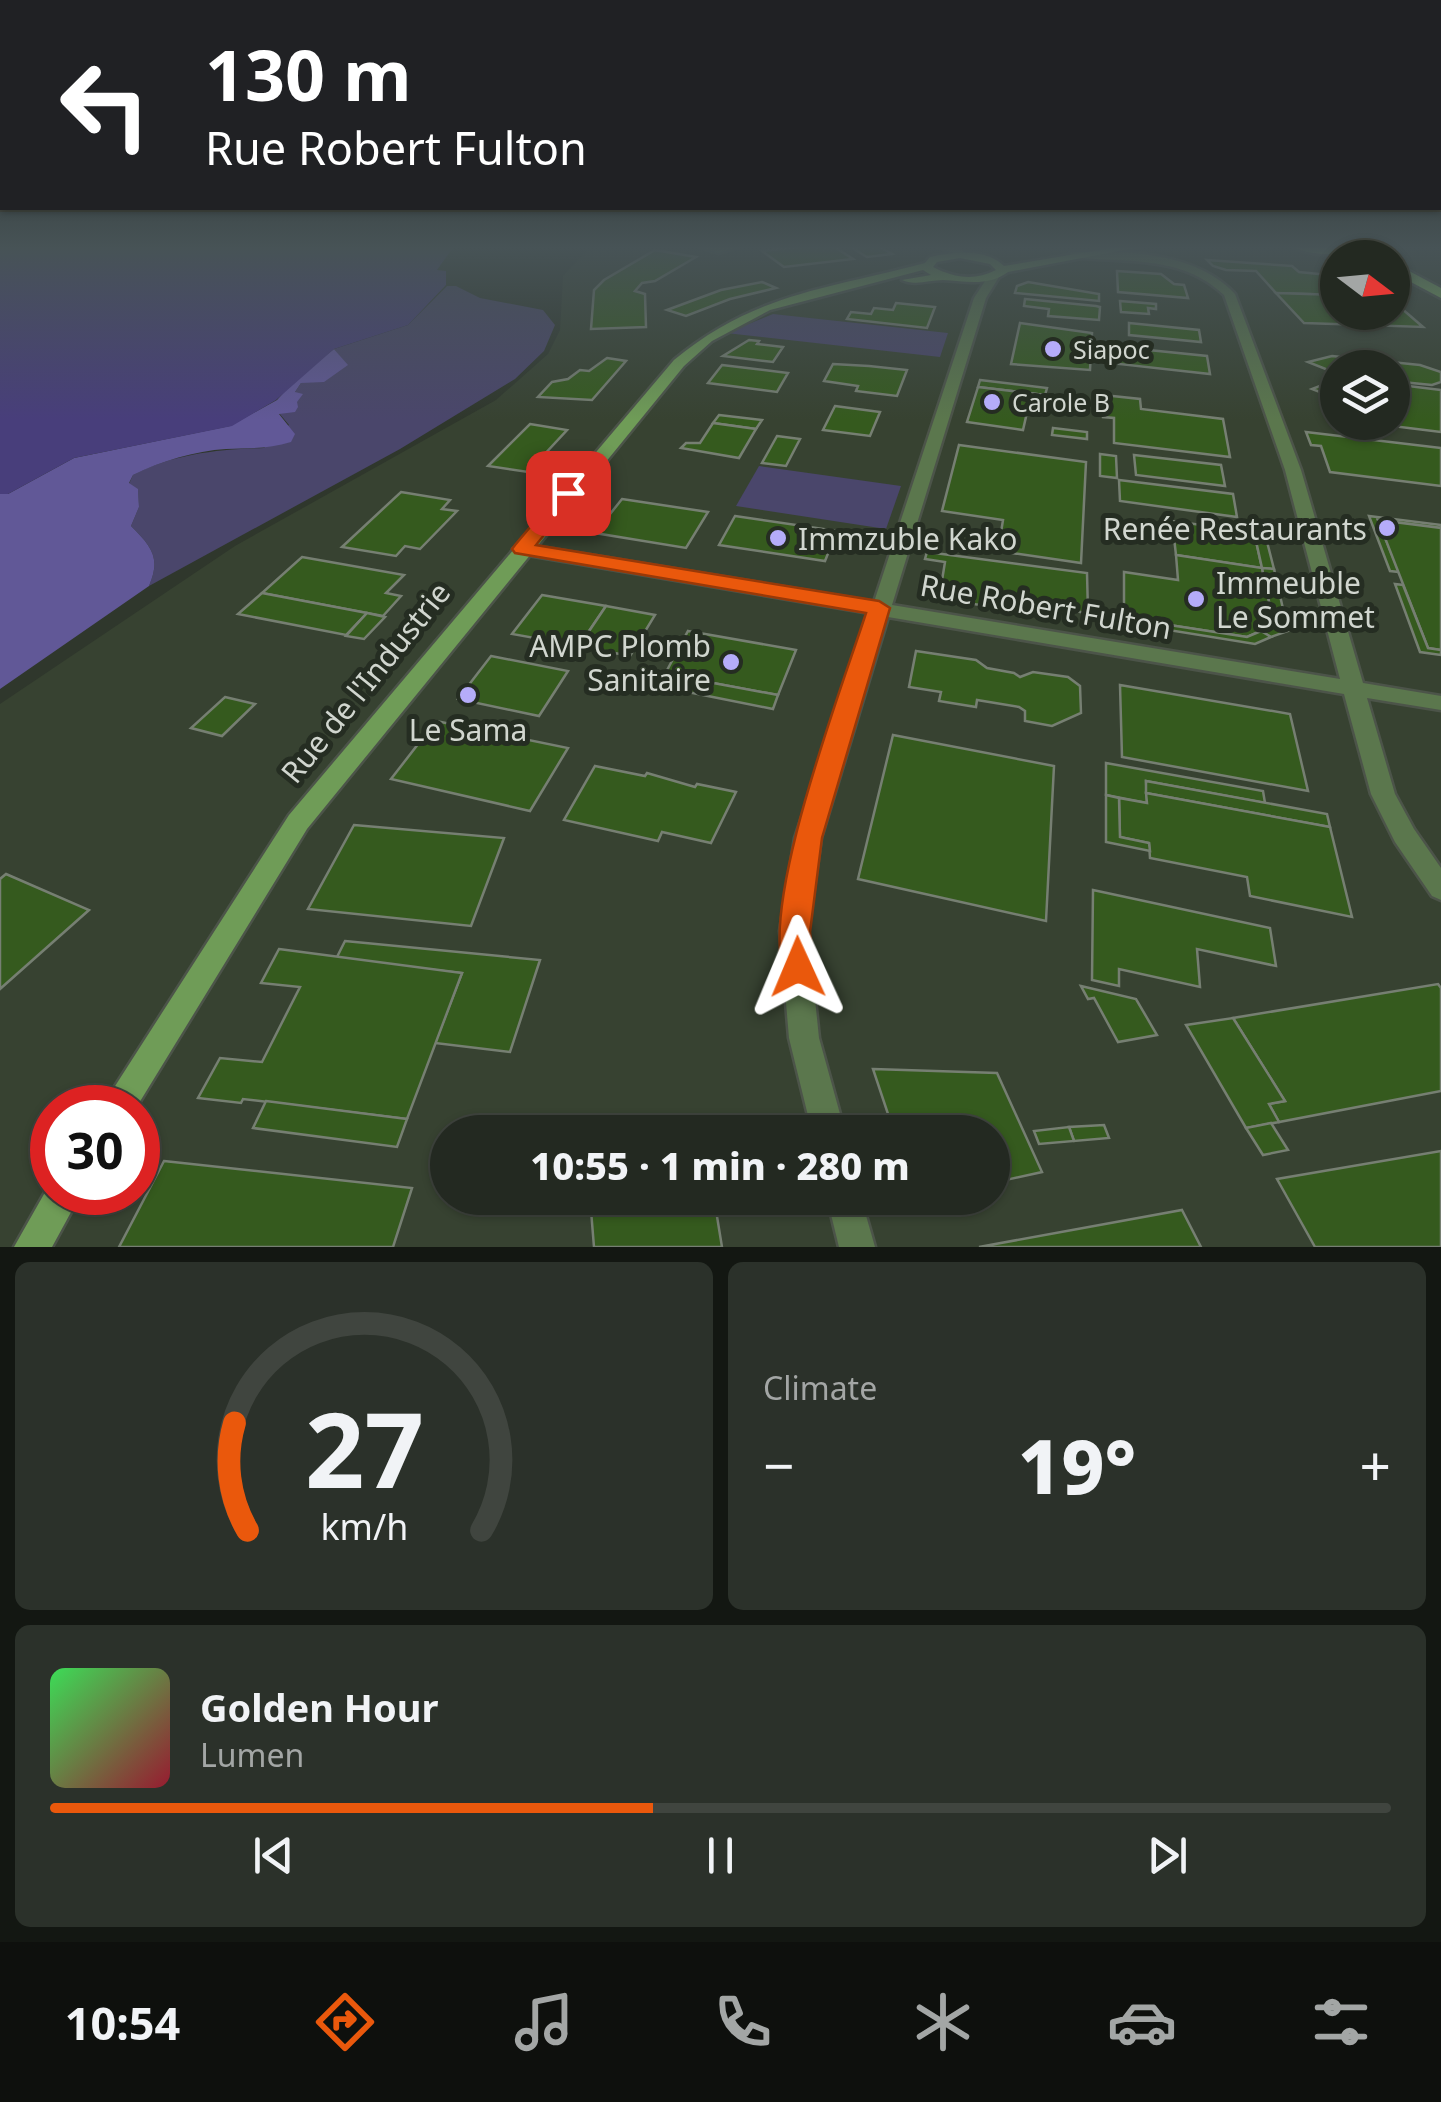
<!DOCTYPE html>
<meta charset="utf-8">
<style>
body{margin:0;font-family:"Noto Sans",sans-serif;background:#2b312a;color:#f1f3f6;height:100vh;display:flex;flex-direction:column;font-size:38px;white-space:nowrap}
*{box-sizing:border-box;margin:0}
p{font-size:32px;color:#a3a6a5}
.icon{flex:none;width:55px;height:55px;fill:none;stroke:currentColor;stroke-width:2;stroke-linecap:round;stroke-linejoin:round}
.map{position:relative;height:1247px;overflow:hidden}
.panel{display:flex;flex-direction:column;gap:15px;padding:15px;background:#131712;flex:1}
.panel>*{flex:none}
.top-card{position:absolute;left:0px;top:0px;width:1442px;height:210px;box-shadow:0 2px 8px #0004,0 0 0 2px #40453f;background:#202124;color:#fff;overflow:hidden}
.needle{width:65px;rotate:106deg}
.tools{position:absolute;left:1320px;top:240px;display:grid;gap:20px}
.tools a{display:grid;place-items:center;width:90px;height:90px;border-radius:50%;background:#232921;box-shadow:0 2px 8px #0004,0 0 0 2px #40453f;font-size:50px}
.speed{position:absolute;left:30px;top:1085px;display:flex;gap:20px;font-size:50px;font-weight:700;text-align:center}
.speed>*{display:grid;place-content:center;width:130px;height:130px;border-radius:50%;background:#232921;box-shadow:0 2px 8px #0004,0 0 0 2px #40453f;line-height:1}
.speed .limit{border:15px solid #d22;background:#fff;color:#111}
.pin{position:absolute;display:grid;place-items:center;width:85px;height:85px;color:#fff;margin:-42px;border-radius:20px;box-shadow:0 5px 15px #0006}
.me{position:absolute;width:110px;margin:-55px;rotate:359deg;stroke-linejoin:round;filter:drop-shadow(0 0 8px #0008)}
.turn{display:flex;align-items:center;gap:35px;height:210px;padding:0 40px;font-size:45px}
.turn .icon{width:130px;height:130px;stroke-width:2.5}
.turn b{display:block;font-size:70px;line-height:85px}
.big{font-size:75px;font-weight:800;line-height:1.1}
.panel .tile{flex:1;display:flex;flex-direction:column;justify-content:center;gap:15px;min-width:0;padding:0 35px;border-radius:15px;background:#2b312a}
.panel .dial{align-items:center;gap:0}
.dial svg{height:260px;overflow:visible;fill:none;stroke:#40453f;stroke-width:7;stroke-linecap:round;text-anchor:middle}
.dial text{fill:#f1f3f6;stroke:none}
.song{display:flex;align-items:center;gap:30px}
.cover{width:120px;height:120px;border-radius:15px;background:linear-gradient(135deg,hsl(130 70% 55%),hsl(350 70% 35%))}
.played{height:10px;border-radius:5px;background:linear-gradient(90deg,#ea580c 45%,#40453f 45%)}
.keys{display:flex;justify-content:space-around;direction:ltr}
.heat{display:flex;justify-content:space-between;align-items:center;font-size:55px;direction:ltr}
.panel .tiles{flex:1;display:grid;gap:15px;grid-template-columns:1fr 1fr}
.tile:last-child{grid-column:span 2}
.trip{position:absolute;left:430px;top:1115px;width:580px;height:100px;border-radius:50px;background:#232921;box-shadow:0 2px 8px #0004,0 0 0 2px #40453f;font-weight:800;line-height:100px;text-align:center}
.tab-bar{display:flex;height:160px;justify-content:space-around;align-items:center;background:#0e100d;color:#a3a6a5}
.tab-bar .icon{width:70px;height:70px}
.tab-bar .on{color:#ea580c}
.tab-bar b{font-size:45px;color:#f1f3f6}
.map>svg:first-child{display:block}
</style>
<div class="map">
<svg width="1441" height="1247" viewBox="0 0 1441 1247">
<rect width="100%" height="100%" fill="#2f372c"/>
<!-- built -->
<path fill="#374231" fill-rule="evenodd" d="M591 246H1441V1247H0V704L235 546 496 400 548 354 560 330 563 276ZM1338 258H1392V312H1338ZM1338 368H1392V422H1338ZM52 1108H138V1192H52ZM448 1132H992V1198H448Z"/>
<!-- green -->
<g fill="#4a466b">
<path d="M447 286H456L480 298 543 310 555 325 544 351 515 379 400 449 149 586C161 558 152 547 131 526L139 507 138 490 129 484 133 475C173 454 219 449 264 448L289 425 279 413 297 402 295 392 301 383 347 365 334 349 408 325Z"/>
<polygon points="773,314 948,333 940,357 726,333"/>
<polygon points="759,466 901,486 886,529 736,506"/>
</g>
<!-- forest -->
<path fill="#615897" d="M334 349 348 365 324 382 301 383 295 392 303 394 297 402 298 407 295 412 279 414 295 434 291 442C269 449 249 448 226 449 195 451 161 461 133 475L129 483 138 489 139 507 131 526C152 547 161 558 149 586L0 689V494H8L74 458 230 426 277 400 299 376Z"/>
<!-- water -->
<polygon fill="#483e7b" points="0,246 454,246 437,270 446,271 446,285 408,325 334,349 276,400 232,426 74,458 8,494 0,494"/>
<!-- building -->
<g fill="#355a1e" stroke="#767f72" stroke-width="2.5">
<polygon points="807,246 833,246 853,259 784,267 762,251"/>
<polygon points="849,246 878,246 892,254 867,257"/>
<polygon points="655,250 696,257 655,281 642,283 635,291 645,294 646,327 591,329 594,290 604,280"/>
<polygon points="1207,260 1292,266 1299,272 1329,275 1338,279 1338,295 1276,293 1256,271 1226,270 1213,266"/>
<polygon points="1117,271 1161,274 1174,284 1184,285 1188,298 1118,292"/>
<polygon points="762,282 776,288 730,299 686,316 667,310 721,290"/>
<polygon points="1028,282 1099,294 1099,301 1015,293 1017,286"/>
<polygon points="1276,293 1338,295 1338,312 1392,312 1393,301 1423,327 1304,323"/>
<polygon points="1025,299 1096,306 1100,307 1099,320 1048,316 1049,309 1024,306"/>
<polygon points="1120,301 1156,304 1156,309 1148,308 1149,314 1121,312"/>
<polygon points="896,303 935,307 927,328 847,319 851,312 871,314 874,308 893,310"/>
<polygon points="1020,323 1092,333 1090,370 1011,364"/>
<polygon points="1129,323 1199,330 1201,342 1129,335"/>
<polygon points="749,340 759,341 757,344 783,347 773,362 723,356"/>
<polygon points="1119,347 1207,356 1210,374 1119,364"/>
<polygon points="1332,356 1420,365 1441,372 1441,382 1432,385 1392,381 1392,368 1338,368 1338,374 1308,362"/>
<polygon points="607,358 626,361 592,400 538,397 552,382 568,379 580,370 589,371"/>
<polygon points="833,364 869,366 907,370 897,396 856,391 858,386 824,381"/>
<polygon points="722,365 788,373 777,392 708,383"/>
<polygon points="1338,379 1338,399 1312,389"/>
<polygon points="980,380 1047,388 1045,395 978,387"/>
<polygon points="1392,384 1441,390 1441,432 1360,422 1392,422"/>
<polygon points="978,387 1045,395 1043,410 1028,408 1023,430 967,422"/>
<polygon points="1103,395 1140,399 1141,409 1223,419 1230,457 1114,443 1114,418 1103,417"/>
<polygon points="835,406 880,412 870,436 823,430"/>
<polygon points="719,415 762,420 756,429 713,423"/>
<polygon points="713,423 756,429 739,458 681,448 686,443 700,443"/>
<polygon points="530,424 567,430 528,472 488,466"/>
<polygon points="1053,428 1087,432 1087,439 1052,435"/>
<polygon points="1306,432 1441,448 1441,486 1330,472 1321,446 1311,445"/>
<polygon points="777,436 800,439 786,466 762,463"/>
<polygon points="959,445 1086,462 1081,563 998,551 1003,520 942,511"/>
<polygon points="1100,454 1116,456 1117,478 1100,476"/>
<polygon points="1134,455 1221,465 1225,486 1136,475"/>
<polygon points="1119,480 1233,494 1237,517 1120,501"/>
<polygon points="401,492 450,500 442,509 457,511 420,549 405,546 396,556 342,547"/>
<polygon points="622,499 708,512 686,548 595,533"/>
<polygon points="735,516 837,531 825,561 719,545"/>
<polygon points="1369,516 1441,525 1441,528 1378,520 1399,572 1390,571"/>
<polygon points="1378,520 1441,528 1441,650 1428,648"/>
<polygon points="1172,521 1254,532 1262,568 1176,555"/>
<polygon points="1254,532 1265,534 1274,569 1262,568"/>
<polygon points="927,552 1087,573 1088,613 1044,607 1043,614 939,599 945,562 925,559"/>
<polygon points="1176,555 1262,568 1274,625 1247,637 1124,618 1124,572 1178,580"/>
<polygon points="302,557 404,575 386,593 401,596 383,616 262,593"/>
<polygon points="1262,568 1274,569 1288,631 1271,637 1261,631 1274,625"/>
<polygon points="1395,584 1403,585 1428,648 1441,650 1441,655 1420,652"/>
<polygon points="262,593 367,613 346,635 238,614"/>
<polygon points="542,595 606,606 579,646 512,634"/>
<polygon points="606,606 655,615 630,656 579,646"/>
<polygon points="367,613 385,617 364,639 346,636"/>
<polygon points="1124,618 1247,637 1261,631 1271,637 1255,644 1125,623"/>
<polygon points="688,631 796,650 778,695 665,674"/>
<polygon points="916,651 976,660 987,668 1014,673 1020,677 1033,672 1068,677 1080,686 1081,713 1052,726 1025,721 1025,711 1019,707 977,700 976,707 939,701 941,692 909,687"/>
<polygon points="491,656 568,671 539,716 458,699"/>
<polygon points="665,674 778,695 773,709 658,686"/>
<polygon points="1120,685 1290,714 1308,791 1122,757"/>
<polygon points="225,697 255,704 222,736 191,728"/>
<polygon points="436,721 568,748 530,811 391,779"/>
<polygon points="893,735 1054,766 1046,921 858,879"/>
<polygon points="1106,763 1263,791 1265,803 1146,781 1147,803 1106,795"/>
<polygon points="595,766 645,776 647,773 695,787 697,784 736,792 711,843 662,832 658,841 564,820"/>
<polygon points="1146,781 1327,814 1330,827 1146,793"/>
<polygon points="1146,793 1330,827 1352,917 1250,896 1247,877 1150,858 1149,843 1120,837 1119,798 1147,803"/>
<polygon points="1106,795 1119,798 1120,837 1149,843 1150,851 1106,842"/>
<polygon points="354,825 504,838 471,926 308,909"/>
<polygon points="6,874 89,910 0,989 0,879"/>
<polygon points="1093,890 1270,928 1276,966 1197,949 1200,987 1119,969 1119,986 1092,980"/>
<polygon points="345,941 540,960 510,1052 435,1043 462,973 336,959"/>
<polygon points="279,949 462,973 407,1119 243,1099 241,1103 198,1098 220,1058 262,1062 300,987 261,983"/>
<polygon points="1438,984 1441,988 1441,1091 1279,1122 1269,1104 1285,1101 1233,1018"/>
<polygon points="1081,986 1136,999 1157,1035 1118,1042 1094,998 1088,999"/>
<polygon points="1233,1018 1285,1101 1269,1104 1279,1122 1246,1128 1186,1025"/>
<polygon points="873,1069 997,1073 1042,1172 992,1183 992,1132 894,1132"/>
<polygon points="266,1101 407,1119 397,1147 253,1128"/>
<polygon points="1271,1123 1288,1150 1263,1155 1246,1128"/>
<polygon points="1104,1125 1109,1138 1074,1141 1069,1127"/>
<polygon points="1069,1127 1074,1141 1039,1144 1034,1131"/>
<polygon points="1441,1151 1441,1247 1315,1247 1277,1179"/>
<polygon points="164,1161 412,1188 393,1247 119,1247"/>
<polygon points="590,1198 714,1198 722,1247 594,1247"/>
<polygon points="1182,1210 1201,1247 979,1247"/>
</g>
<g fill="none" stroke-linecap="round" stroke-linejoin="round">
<!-- minor casing -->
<g stroke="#4c5449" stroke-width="5">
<g id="minor">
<polygon points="698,246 741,246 718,253"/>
<path d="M1074 252C1128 251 1196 252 1235 294L1301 470 1363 683 1441 696V710L1367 698 1395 794 1414 829 1441 868V900L1432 896 1395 842 1371 794 1344 694 888 617 821 838 808 931 819 1038 845 1132H812L789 1038 780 931 795 838 870 613 522 554 513 549 522 544 874 602 974 298 989 275 993 274 999 277 986 298 892 605 1340 679 1285 470 1224 295C1181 254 1124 263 1070 257V253Z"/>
<polygon points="827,1198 861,1198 875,1247 839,1247"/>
</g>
</g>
<!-- tertiary casing -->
<g stroke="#4c5449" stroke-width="5">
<polygon id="tertiary" points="936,246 950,246 975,256 966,258"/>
</g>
<!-- secondary casing -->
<g stroke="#4c5449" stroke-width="5">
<g id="secondary">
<path d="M1124 246H1145L1008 272C987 287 967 281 943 280 929 280 915 286 902 280L931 275 923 270 770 310 712 341 684 366 307 829 136 1108H101L289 815 674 360C755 293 828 289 925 263L930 257C953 252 986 248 1004 266ZM960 258 990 264 996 270C975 281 954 278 933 267L937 262Z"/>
<polygon points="52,1180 52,1192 82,1192 52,1247 14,1247"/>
</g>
</g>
<!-- primary casing -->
<g stroke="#4c5449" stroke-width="5">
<g id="primary">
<path d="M1292 246H1371C1353 257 1309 257 1292 246Z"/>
<polygon points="1392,262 1441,288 1441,298 1392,272"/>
</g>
</g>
<!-- minor -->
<use href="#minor" fill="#5b774d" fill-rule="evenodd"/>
<!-- tertiary -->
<use href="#tertiary" fill="#5b774d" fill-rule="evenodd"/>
<!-- secondary -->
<use href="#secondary" fill="#6f9c57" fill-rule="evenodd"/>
<!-- primary -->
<use href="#primary" fill="#7fb85f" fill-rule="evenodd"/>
</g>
<!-- sky -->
<linearGradient id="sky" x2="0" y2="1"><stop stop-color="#1a1e18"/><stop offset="0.59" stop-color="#475356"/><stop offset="1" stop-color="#475356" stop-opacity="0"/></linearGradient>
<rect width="1441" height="420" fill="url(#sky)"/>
<!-- route -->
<path fill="#ea580c" stroke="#983908" stroke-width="2.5" d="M568 488 578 493 536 545 879 601 890 608 822 838 810 932 814 967 809 977 798 981 786 977C755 913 843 685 866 613L515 553 512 549 515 545 562 489Z"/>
<!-- markers -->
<g fill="#b5acf9" stroke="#252d22" stroke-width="4">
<circle cx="1053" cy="349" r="10"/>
<circle cx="992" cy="402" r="10"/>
<circle cx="1387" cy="528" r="10"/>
<circle cx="778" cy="538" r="10"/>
<circle cx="1196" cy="599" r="10"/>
<circle cx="731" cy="662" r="10"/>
<circle cx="468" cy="695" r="10"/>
</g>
<g text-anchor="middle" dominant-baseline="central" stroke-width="10" stroke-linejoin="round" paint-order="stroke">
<!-- far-poi labels -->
<g font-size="25" fill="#d1d6cf" stroke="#252d22" text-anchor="start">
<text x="1073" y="349">Siapoc</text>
<text x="1012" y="402">Carole B</text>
</g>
<!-- poi labels -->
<g font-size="30" fill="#d1d6cf" stroke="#252d22" text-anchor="end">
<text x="1367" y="528">Renée Restaurants</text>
<text x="798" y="538" text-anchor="start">Immzuble Kako</text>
<text x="1216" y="582" text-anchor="start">Immeuble<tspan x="1216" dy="34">Le Sommet</tspan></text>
<text x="711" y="645">AMPC Plomb<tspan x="711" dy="34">Sanitaire</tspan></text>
<text x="468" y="729" text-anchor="middle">Le Sama</text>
</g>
<!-- street labels -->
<g font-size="30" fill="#d1d6cf" stroke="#252d22">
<text transform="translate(1046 606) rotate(10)">Rue Robert Fulton</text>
<text transform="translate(365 682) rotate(-51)">Rue de l'Industrie</text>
</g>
</g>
</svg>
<div class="tools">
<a><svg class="needle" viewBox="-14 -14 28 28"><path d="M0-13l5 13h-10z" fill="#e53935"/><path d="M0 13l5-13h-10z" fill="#a3a6a5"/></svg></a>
<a><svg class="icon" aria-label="layers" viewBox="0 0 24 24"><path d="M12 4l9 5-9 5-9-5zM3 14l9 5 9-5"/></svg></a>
</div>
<div class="speed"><div class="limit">30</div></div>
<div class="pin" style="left:568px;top:493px;background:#d93025"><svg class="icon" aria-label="arrive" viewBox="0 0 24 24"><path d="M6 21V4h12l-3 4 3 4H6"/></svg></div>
<svg class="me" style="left:798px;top:967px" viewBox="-20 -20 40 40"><path d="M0-17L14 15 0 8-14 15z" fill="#ea580c" stroke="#fff" stroke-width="4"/></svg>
<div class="trip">10:55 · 1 min · 280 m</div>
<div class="top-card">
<div class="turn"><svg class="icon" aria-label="left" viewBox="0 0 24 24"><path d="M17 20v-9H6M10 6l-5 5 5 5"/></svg><div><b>130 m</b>Rue Robert Fulton</div></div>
</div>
</div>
<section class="panel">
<div class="tiles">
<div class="tile dial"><svg viewBox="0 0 100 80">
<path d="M14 69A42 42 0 1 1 86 69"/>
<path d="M14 69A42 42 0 0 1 10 36" stroke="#ea580c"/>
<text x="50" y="56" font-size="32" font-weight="700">27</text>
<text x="50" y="72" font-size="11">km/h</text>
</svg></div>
<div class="tile"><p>Climate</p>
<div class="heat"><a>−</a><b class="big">19°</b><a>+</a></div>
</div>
<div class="tile">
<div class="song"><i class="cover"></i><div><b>Golden Hour</b><p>Lumen</p></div></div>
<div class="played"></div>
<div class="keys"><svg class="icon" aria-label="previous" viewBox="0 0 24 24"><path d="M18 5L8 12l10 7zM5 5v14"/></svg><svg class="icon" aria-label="pause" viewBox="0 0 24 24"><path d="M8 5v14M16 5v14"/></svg><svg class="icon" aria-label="next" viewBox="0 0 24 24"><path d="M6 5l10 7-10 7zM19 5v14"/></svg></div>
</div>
</div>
</section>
<nav class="tab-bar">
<b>10:54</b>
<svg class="icon on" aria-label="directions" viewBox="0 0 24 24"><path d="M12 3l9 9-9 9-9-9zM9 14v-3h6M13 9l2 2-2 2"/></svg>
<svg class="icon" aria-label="music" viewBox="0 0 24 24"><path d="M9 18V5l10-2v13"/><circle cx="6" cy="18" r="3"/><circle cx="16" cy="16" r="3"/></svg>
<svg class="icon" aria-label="phone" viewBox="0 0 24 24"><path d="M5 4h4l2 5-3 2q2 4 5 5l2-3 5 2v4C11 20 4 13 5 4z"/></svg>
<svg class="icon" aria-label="climate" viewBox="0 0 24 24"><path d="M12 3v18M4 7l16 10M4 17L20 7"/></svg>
<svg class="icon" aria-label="car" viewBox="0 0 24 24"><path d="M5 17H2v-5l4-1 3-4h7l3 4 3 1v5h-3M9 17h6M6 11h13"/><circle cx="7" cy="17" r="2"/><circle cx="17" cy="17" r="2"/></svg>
<svg class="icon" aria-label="filters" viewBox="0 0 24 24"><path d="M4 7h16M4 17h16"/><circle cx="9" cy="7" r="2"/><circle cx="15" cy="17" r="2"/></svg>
</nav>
